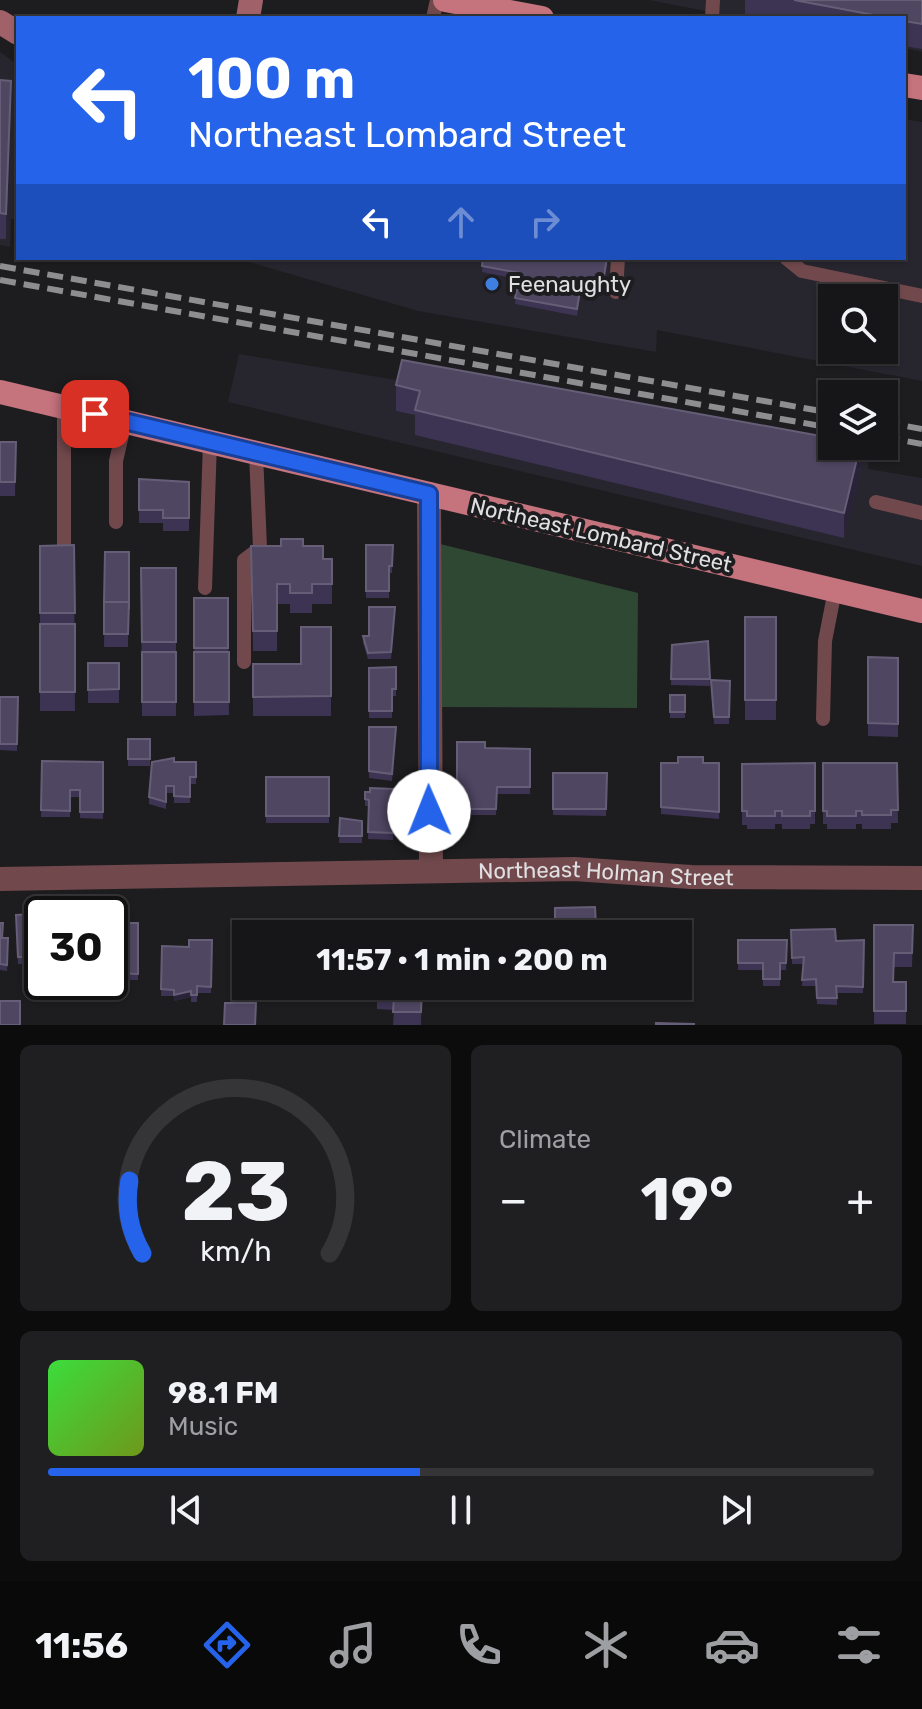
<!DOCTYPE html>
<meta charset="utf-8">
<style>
body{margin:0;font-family:Rubik,sans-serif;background:#1f1f21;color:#f1f3f6;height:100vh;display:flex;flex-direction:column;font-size:30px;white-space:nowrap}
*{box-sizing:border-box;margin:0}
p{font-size:26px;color:#9e9fa2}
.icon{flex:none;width:44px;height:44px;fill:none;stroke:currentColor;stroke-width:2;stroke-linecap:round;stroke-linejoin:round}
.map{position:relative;height:1025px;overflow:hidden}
.details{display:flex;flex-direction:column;gap:20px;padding:20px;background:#0c0c0d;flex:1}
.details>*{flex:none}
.hud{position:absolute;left:16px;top:16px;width:890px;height:244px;border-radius:0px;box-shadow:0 2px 6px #0004,0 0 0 2px #353537;background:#2563eb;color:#fff;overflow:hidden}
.tools{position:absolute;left:818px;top:284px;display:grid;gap:16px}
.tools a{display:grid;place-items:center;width:80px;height:80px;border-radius:0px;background:#161618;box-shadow:0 2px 6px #0004,0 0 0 2px #353537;font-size:40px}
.speed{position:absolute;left:24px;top:896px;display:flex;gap:16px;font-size:40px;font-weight:700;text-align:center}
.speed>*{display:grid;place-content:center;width:104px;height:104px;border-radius:50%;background:#161618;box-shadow:0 2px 6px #0004,0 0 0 2px #353537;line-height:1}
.speed .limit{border:4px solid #111;border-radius:12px;background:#fff;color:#111}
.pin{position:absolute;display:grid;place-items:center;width:68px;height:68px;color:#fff;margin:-34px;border-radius:16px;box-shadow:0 4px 12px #0006}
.me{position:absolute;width:88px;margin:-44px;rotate:359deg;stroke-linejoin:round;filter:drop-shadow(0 0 6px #0008)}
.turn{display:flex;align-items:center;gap:28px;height:168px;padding:0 40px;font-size:36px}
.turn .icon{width:104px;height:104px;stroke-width:2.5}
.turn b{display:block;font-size:56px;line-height:68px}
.lanes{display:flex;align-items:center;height:76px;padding:0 40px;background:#0003;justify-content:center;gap:40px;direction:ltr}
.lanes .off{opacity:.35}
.big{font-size:60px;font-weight:700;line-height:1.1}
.details .tile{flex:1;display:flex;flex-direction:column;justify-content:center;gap:12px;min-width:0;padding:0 28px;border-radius:12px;background:#1f1f21}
.details .dial{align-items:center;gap:0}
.dial svg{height:208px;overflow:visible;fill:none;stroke:#353537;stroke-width:7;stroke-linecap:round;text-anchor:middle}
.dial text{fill:#f1f3f6;stroke:none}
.song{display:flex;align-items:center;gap:24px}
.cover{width:96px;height:96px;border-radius:12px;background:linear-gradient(135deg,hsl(120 70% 55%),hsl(80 70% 35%))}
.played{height:8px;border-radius:4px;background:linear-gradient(90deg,#2563eb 45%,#353537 45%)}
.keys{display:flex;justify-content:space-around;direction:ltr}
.heat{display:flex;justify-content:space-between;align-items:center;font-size:44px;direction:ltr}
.details .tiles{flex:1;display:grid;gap:20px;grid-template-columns:1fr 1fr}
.tile:last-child{grid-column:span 2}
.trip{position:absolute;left:232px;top:920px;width:460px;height:80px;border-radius:0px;background:#161618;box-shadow:0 2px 6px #0004,0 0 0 2px #353537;font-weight:700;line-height:80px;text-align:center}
.tabs{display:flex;height:128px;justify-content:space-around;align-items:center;background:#09090a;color:#9e9fa2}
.tabs .icon{width:56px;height:56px}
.tabs .active{color:#2563eb}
.tabs b{font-size:36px;color:#f1f3f6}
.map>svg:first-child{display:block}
</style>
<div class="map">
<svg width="922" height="1025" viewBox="0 0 922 1025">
<rect width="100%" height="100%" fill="#1d1d20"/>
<!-- built -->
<g fill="#27252e" fill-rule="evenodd">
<polygon points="649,0 922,0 922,52 904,48 904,18 741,18"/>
<polygon points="0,52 18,65 18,220 11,219 10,247 0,245"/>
<path d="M904 119 922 122V381L657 330 656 352 418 311 235 258H904ZM832 298H884V350H832Z"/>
<polygon points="239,354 869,458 868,469 922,478 922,566 228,402"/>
</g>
<!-- green -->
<polygon fill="#2f4834" points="436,543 638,593 637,708 438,707"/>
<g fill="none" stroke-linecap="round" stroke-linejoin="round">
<!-- lane -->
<g stroke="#71494d" stroke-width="14">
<polyline points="433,18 437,0"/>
<polyline points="712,18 713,0"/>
<polyline points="786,258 802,271 922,296"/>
<polyline points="616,292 618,258"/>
<polyline points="876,502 922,513"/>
<polyline points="116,522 116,461 125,422"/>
<polyline points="64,551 64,407"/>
<polyline points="205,588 210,442"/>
<polyline points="244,662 244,560 260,548 256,453"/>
<polyline points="823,719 825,641 835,590"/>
</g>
<!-- street -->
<g stroke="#71494d" stroke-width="24">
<polyline points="429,494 431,870"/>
<path id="s1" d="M0 879 574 869 691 877 922 878"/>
</g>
<!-- secondary -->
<g stroke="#a06169" stroke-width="24">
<polyline points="248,18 251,0"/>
<polyline points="0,22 18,33"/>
</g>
<!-- primary -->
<g stroke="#c5737d" stroke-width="24">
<polyline points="445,0 542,18"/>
<polyline points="904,85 922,88"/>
<polyline points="0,392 922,611"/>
</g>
<!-- rail -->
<g stroke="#8e8e90" stroke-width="6" stroke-dasharray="16 8" stroke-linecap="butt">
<polyline points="0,266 832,413"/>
<polyline points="0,280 832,428"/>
<polyline points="884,422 922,429"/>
<polyline points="884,437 922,444"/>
</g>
</g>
<!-- wall -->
<g fill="#3d3353">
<polygon points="745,0 922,0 922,49 904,46 904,18 755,18 745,16"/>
<polygon points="0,80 11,106 6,239 0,239"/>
<polygon points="483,258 609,258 602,294 581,291 577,316 515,304 518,279 482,272"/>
<polygon points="396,385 861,446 861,468 844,538 415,435 415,415 396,411"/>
<polygon points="0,442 16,442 15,496 0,496"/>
<polygon points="139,479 189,482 189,531 163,531 163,523 139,523"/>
<polygon points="74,545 75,711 40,711 40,546"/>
<polygon points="366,545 393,545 392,573 389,573 389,598 366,598"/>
<polygon points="251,546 303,546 323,559 332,559 332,604 312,604 312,613 290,613 290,604 277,604 277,651 253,651"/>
<polygon points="105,552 129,552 128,647 104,647"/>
<polygon points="141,568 176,568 176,716 142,716"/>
<polygon points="194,598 228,598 229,715 194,716"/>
<polygon points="395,614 391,659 368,659 363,643 363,636 369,636"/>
<rect x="745" y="617" width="31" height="103"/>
<polygon points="331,627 331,716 253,716 253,664 301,664"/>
<polygon points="708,641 710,686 671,685 672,645"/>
<polygon points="868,657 898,658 898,737 868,736"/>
<rect x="88" y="663" width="31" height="40"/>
<polygon points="396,667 396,696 392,696 392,718 369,718 369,668"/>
<polygon points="730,681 729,724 714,724 711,687"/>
<rect x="670" y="695" width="15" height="23"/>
<polygon points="0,697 18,697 17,751 0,750"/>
<polygon points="369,727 396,727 392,781 369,778"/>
<rect x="128" y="739" width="22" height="27"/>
<polygon points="457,742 485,748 530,749 530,794 497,794 496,815 457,815"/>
<polygon points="42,761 103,762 103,819 80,818 80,797 70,797 70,817 41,817"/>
<polygon points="174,762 196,762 196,784 190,784 190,803 174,803 174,793 166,793 166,809 149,804 149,797"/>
<polygon points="661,763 719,763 719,819 661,814"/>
<polygon points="815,763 815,824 810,824 810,829 782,829 782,824 775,824 775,829 747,829 747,825 742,825 742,764"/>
<polygon points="823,763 897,763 898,823 891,823 891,829 862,829 862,824 856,824 856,829 827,829 827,824 823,824"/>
<polygon points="553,773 607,773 606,816 553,815"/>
<rect x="266" y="777" width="63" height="46"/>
<polygon points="394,789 393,840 368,839 369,806 365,806 365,792"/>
<polygon points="340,818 362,821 362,843 339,843"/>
<polygon points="16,915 37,965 23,970 23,964 18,964"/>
<polygon points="0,923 2,938 8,938 7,971 0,970"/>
<polygon points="110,923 138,923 138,980 117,980 117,967 110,967"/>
<polygon points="874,925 913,925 912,967 894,967 894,982 906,982 906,1024 874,1024"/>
<polygon points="686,927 685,971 678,971 678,934"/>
<polygon points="791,930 836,941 864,940 863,993 837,993 837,1005 817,1004 816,986 802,986 803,964 792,964"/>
<polygon points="212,940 211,993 197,993 197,1002 191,1002 191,997 174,1001 174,996 161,996 162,946 189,947"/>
<polygon points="738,940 787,940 786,970 780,970 780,986 763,986 763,970 738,970"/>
<rect x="88" y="982" width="11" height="6"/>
<polygon points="264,986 304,986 302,1000 278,1000 278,990 264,990"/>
<polygon points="377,986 422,986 421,1025 393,1025 394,1010 377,1009"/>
<rect x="483" y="986" width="22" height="6"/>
</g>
<!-- shaded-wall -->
<g fill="#292238">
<polygon points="11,81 11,106 6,239 6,214"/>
<polygon points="607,258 609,258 602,294 602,288"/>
<polygon points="860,446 861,468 844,538 844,513"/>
<polygon points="37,959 37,965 23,970 23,964"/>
<polygon points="191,991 191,997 174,1001 174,995"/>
</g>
<!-- building -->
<g fill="#4f4662" stroke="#665e76" stroke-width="2">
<polygon points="794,0 922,0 922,24 904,21 904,18 890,18"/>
<polygon points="0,80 11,81 6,214 0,213"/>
<polygon points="483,258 607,258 602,288 581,284 577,309 515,298 520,273 482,266"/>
<polygon points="402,360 832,438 832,446 860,446 844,513 415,410 420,391 396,385"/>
<polygon points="0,442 16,442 15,482 0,482"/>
<polygon points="139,479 189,482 189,518 163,518 163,510 139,510"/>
<polygon points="281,539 303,539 303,546 323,546 323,559 332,559 332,584 312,584 312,593 290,593 290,584 277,584 277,631 253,631 251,546 281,546"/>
<polygon points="74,545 75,613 40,613 40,546"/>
<polygon points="366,545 393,545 392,566 389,566 389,591 366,591"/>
<polygon points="105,552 129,552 129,609 129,602 104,602"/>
<polygon points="141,568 176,568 176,642 142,642"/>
<rect x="194" y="598" width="34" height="50"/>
<polygon points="104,602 129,602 128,634 104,634"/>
<polygon points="369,607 395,607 391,652 368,653 363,636 369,636"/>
<rect x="745" y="617" width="31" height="83"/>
<rect x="40" y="624" width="35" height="68"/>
<polygon points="301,627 331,627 331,696 253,697 253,664 301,664"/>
<polygon points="708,641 710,679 671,679 672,645"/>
<rect x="142" y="652" width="34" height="50"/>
<rect x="194" y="652" width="35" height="50"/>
<polygon points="868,657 898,658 898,724 868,723"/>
<polygon points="88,663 119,663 119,689 88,690"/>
<polygon points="396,667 396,689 392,689 392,711 369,711 369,668"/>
<polygon points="711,680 730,681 729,717 714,717"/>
<rect x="670" y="695" width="15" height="17"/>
<polygon points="0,697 18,697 17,744 0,744"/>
<polygon points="369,727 396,727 392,774 369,771"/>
<rect x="128" y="739" width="22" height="20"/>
<polygon points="457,742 485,742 485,748 530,749 530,787 497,787 496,809 457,809"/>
<polygon points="678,757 703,757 703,763 719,763 719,812 661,807 661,763 678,763"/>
<polygon points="174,758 174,762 196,762 196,777 190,777 190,797 174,796 174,786 166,786 166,802 149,797 152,762"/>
<polygon points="42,761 103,762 103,812 80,812 80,790 70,790 70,811 41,810"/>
<polygon points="815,763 815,811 810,811 810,816 782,816 782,811 775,811 775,816 747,816 747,811 742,811 742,764"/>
<polygon points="823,763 897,763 898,810 891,810 891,815 862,815 862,811 856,811 856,816 827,816 827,811 823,811"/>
<polygon points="553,773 607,773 606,809 553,809"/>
<rect x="266" y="777" width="63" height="39"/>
<polygon points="370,788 394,789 393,833 368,832 369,800 365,799 365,792 370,792"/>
<polygon points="340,818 362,821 362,836 339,836"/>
<polygon points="595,907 596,926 600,926 600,934 551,934 551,922 555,922 555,908"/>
<polygon points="36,914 37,959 23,964 23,957 18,957 16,915"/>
<polygon points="452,922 489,924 489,934 451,934"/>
<polygon points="0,923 3,923 2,938 8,938 7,965 0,964"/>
<polygon points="110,923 138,923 138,974 117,973 117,960 110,960"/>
<polygon points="874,925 913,925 912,953 894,953 893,982 906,982 906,1011 874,1011"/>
<polygon points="656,927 686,927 685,958 678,957 678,934 656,934"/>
<polygon points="835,929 836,941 864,940 863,987 836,986 837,998 817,998 816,979 802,980 804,957 792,958 791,930"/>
<rect x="607" y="930" width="29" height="4"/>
<polygon points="189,940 212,940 211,987 197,986 197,995 191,995 191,991 174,995 174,990 161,989 162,946 189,947"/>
<polygon points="738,940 787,940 786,963 780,963 780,979 763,979 763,963 738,963"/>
<polygon points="278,986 303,986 302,994 278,993"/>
<polygon points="377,986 422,986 421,1012 393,1012 394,997 377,996"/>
<rect x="0" y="1001" width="20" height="24"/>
<polygon points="225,1003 256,1003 255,1025 224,1025"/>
<polygon points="656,1023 694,1024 694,1025 656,1025"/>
</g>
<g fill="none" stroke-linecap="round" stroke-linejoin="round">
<!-- route casing -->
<g stroke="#184099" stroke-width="20">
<polyline id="route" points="95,414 429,494 429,811"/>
</g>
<!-- route -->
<use href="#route" stroke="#2563eb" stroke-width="14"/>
</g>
<!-- markers -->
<circle fill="#3f7fe0" stroke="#1d1d20" stroke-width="3" cx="492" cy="284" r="8"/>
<g text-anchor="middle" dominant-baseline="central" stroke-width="8" stroke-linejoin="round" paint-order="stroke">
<!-- poi labels -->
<g font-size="22" fill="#e0e0e2" stroke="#1d1d20" text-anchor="start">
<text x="508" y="284">Feenaughty</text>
</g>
<!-- street labels -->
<g font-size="22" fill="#e0e0e2" stroke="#1d1d20">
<text transform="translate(601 535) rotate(13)">Northeast Lombard Street</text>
<text stroke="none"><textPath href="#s1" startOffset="606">Northeast Holman Street</textPath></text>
</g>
</g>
</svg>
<div class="tools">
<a><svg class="icon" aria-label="search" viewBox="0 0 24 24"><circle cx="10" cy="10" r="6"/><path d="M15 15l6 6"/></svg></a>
<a><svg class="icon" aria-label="layers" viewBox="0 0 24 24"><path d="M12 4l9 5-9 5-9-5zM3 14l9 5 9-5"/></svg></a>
</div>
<div class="speed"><div class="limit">30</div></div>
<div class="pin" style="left:95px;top:414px;background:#d93025"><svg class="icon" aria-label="arrive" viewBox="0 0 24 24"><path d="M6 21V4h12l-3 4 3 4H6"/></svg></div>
<svg class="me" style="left:429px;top:811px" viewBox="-20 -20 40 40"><circle r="19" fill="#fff"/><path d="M0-13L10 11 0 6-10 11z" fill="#2563eb"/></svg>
<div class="trip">11:57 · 1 min · 200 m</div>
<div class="hud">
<div class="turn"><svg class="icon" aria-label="left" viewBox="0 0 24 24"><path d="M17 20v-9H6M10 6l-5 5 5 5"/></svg><div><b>100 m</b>Northeast Lombard Street</div></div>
<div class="lanes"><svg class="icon" aria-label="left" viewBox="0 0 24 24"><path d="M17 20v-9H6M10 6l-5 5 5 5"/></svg><svg class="icon off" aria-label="ahead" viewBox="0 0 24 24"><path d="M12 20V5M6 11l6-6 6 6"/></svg><svg class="icon off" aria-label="right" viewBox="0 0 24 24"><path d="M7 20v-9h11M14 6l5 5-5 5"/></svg></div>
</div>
</div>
<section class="details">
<div class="tiles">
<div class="tile dial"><svg viewBox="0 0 100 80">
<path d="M14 69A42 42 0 1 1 86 69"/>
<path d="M14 69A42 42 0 0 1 9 41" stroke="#2563eb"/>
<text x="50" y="56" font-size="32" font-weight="700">23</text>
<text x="50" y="72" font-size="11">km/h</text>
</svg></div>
<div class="tile"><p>Climate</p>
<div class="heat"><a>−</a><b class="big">19°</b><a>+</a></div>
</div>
<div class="tile">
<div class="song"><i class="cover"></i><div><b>98.1 FM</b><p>Music</p></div></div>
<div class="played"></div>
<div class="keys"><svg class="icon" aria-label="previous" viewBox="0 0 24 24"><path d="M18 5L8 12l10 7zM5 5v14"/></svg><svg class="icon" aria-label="pause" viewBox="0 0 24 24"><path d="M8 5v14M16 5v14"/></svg><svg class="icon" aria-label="next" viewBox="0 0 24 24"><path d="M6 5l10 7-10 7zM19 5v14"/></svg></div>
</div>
</div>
</section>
<nav class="tabs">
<b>11:56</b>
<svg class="icon active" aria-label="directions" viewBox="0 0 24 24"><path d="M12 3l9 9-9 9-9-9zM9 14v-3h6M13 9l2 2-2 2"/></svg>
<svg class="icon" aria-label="music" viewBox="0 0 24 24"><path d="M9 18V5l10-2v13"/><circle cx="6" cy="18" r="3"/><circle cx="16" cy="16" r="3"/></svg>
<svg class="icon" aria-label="phone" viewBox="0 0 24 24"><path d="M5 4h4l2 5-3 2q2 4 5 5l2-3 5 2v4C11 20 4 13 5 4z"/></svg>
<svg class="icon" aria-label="climate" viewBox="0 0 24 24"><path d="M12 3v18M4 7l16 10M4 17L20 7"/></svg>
<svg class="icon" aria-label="car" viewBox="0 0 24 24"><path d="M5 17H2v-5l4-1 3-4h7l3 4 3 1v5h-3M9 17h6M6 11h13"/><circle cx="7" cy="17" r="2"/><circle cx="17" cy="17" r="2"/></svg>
<svg class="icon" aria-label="filters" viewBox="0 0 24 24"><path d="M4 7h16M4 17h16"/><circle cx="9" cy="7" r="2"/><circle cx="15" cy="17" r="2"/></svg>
</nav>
